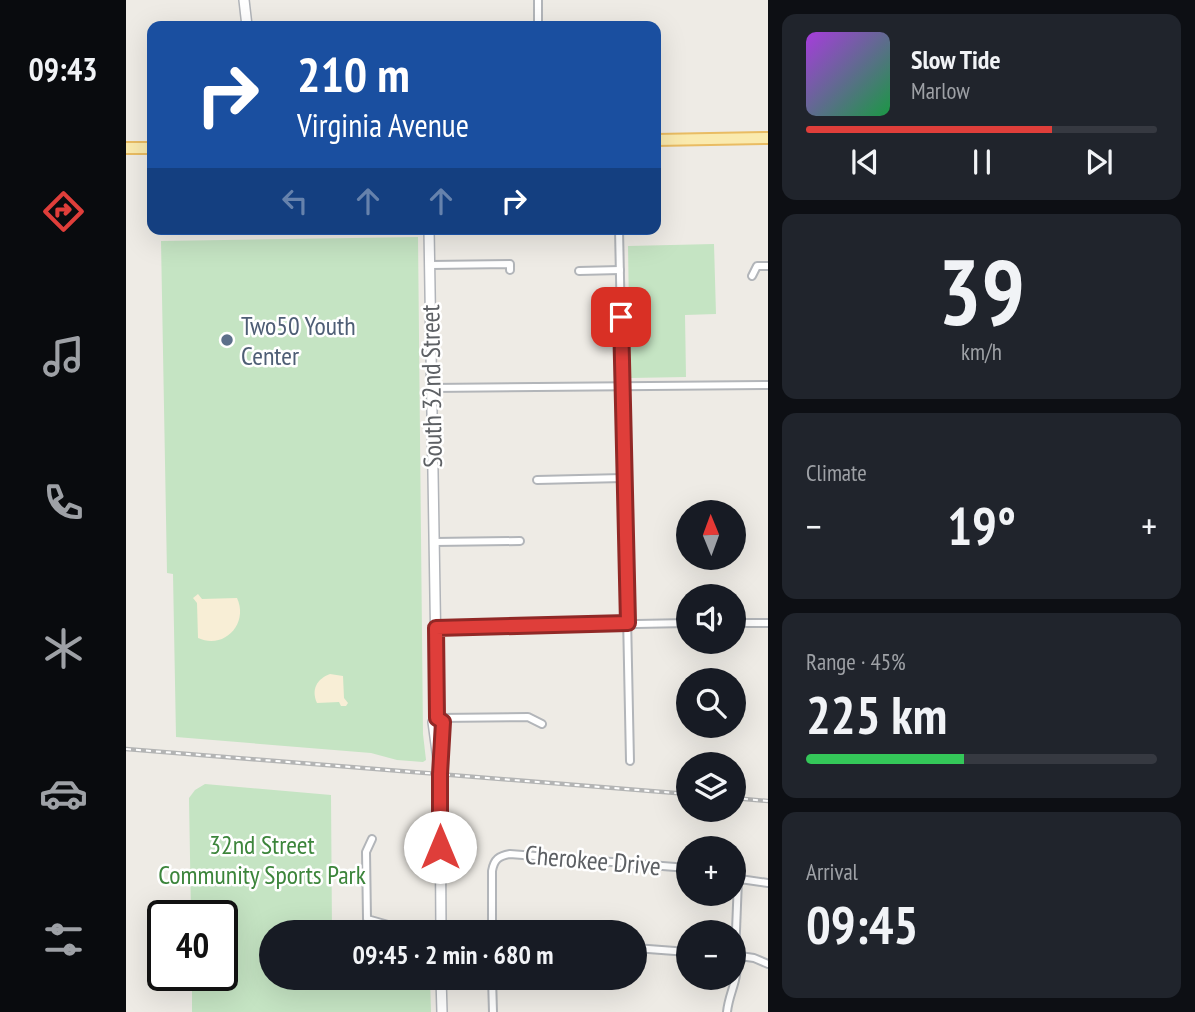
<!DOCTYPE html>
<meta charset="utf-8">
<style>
body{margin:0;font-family:"PT Sans Narrow",sans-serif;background:#20242c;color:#f1f3f6;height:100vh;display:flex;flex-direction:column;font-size:26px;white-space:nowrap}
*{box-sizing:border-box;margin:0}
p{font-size:23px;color:#9ea1a6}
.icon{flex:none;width:38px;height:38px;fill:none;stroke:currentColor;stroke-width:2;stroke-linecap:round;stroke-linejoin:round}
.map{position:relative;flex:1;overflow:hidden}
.drawer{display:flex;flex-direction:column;gap:14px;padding:14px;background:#0d0f14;width:427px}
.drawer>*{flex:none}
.top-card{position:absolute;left:21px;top:21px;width:514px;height:214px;border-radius:14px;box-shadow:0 7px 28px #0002;background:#1a4fa0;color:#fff;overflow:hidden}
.needle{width:46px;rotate:359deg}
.fabs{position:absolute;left:550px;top:500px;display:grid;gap:14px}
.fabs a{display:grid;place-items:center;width:70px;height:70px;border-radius:50%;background:#171b24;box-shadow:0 7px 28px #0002;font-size:35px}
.speed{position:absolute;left:21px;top:900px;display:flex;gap:14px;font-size:35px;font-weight:700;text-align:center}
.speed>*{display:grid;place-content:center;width:91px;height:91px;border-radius:50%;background:#171b24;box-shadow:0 7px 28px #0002;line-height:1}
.speed .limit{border:4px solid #111;border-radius:10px;background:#fff;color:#111}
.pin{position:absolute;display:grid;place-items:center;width:60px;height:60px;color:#fff;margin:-30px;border-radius:14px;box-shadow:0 4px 10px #0006}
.me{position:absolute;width:77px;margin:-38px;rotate:0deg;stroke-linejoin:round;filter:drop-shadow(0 0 5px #0008)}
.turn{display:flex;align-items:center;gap:24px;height:147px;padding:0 35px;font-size:32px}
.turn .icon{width:91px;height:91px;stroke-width:2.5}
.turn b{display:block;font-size:49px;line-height:60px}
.lanes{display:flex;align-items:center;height:66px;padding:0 35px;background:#0003;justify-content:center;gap:35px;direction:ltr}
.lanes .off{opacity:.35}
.big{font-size:52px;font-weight:600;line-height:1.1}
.drawer .tile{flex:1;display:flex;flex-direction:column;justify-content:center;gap:10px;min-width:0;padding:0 24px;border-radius:14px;background:#20242c}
.drawer .dial{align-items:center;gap:0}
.dial b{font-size:91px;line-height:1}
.song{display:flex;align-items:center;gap:21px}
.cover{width:84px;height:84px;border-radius:10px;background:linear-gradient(135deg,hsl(280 70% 55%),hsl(140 70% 35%))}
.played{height:7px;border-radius:4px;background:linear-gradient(90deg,#df3e3a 70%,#363941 70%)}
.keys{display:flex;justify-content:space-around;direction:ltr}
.heat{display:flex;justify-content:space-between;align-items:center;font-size:38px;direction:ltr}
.charge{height:10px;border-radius:5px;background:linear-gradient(90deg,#34c759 45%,#363941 0)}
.trip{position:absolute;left:133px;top:920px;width:388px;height:70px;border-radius:35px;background:#171b24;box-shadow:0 7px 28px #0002;font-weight:600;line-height:70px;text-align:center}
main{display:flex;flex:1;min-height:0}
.dock{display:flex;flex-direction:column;width:126px;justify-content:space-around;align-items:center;background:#090b0e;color:#9ea1a6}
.dock .icon{width:49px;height:49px}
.dock .current{color:#df3e3a}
.dock b{font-size:32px;color:#f1f3f6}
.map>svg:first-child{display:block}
</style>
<main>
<nav class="dock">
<b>09:43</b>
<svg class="icon current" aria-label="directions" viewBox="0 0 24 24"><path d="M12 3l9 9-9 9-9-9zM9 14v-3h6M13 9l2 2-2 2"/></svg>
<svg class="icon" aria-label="music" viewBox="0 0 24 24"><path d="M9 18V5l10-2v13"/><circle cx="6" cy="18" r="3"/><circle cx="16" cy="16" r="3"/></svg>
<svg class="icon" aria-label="phone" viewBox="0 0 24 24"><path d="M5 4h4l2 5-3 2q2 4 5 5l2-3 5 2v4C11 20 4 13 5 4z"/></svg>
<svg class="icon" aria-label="climate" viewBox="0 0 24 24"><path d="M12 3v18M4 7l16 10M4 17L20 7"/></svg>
<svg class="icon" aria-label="car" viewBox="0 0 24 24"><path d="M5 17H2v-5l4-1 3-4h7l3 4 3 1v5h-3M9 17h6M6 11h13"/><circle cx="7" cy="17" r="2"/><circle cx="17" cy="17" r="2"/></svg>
<svg class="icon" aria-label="filters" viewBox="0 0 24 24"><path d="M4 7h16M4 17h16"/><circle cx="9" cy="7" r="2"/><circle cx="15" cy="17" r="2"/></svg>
</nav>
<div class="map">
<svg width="642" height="1012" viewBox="0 0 642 1012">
<rect width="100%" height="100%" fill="#eeebe5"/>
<!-- green -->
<g fill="#c5e4c3">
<polygon points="292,237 297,734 300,760 297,762 271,760 245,753 50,737 47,574 41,573 35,241"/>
<polygon points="588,244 590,314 559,315 560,377 504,378 502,246"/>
<polygon points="79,784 205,795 206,933 145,933 145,978 304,978 305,1012 66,1012 66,975 96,975 96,915 65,915 63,798 69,790"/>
</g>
<!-- sand -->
<g fill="#f8eed6">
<path d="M72 594 76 599 111 598C123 624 98 650 72 638L71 603 67 598Z"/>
<path d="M204 674 217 676 218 698 222 703 220 706H215L213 702 191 703C185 689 191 679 204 674Z"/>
</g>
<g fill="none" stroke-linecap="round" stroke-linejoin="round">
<!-- street casing -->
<g stroke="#b2b5b9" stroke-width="10">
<g id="street">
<polyline points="412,0 412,26"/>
<polyline points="493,229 504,761"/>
<polyline points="304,265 384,264 384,270"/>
<polyline points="453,271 494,270"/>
<polyline points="626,276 631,266 642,266"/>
<polyline points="305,388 642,385"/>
<polyline points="411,480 497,478"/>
<polyline points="308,542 394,541"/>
<polyline points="607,623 642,623"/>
<polyline points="310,628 562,623"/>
<polyline points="313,718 402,717 416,724"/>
<polyline points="246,839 240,852 241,919 269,927 314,933"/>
<polyline points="607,878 642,883"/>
<path d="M366 933V871C368 859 373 856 384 854L562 868"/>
<polyline points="509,948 562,952"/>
<polyline points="607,955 628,958 642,964"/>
<polyline points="366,978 367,1012"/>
<path d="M601 1012C603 991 615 977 609 956L612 880"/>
</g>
</g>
<!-- secondary casing -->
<g stroke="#b1b4b9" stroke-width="12">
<g id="secondary">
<polyline points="118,0 121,26"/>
<polyline points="303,229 311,718 307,722 314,774"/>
<polyline points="311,718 317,722 315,752"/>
<polyline points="314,769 315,933"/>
<polyline points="315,978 316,1012"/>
</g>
</g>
<!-- primary casing -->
<g stroke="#e9bc63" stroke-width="14">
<g id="primary">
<polyline points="530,140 642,138"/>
<polyline points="0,148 26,148"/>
</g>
</g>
<!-- street -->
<use href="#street" stroke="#fff" stroke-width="6"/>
<!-- secondary -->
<use href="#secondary" stroke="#fff" stroke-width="9"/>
<!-- primary -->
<use href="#primary" stroke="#faeaae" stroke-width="10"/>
<!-- rail casing -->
<g stroke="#b3b4b4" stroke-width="4.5">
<g id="rail">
<polyline points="0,749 562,794"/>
<polyline points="607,798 642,801"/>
</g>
</g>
<!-- rail -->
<use href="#rail" stroke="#fff" stroke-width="2" stroke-dasharray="5" stroke-linecap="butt"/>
</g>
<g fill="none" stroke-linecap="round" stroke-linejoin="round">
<!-- route casing -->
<g stroke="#912826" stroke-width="18">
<polyline id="route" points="314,847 314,774 317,722 311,718 310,628 502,623 495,317"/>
</g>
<!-- route -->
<use href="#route" stroke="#df3e3a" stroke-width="12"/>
</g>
<!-- markers -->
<circle fill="#5c6f8a" stroke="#fff" stroke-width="2.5" cx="101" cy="340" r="7"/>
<g text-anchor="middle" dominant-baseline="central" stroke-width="5" stroke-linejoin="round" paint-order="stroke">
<!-- service labels -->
<g font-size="26" fill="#4e5e75" stroke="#fff" text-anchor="start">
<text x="115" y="325">Two50 Youth<tspan x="115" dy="30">Center</tspan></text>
</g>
<!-- street labels -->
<g font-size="26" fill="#5d6064" stroke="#fff">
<text transform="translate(305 386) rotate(-91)">South 32nd Street</text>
<text transform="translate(467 860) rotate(5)">Cherokee Drive</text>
</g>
<!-- park labels -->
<g font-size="26" fill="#3c853b" stroke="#fff">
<text x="136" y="844">32nd Street<tspan x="136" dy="30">Community Sports Park</tspan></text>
</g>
</g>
</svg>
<div class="fabs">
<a><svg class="needle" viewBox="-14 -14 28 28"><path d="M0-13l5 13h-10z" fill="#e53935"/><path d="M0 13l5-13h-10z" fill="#9ea1a6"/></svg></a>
<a><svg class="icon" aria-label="sound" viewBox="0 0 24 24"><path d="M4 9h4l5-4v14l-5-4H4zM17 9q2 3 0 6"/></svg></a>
<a><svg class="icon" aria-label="search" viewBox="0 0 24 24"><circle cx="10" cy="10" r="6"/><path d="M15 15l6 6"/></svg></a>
<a><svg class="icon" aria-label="layers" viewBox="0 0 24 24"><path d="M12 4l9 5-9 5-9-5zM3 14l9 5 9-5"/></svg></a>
<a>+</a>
<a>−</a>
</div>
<div class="speed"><div class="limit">40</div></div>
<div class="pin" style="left:495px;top:317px;background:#d93025"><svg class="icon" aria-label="arrive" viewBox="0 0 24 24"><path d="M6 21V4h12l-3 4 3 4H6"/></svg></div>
<svg class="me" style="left:314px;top:847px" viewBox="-20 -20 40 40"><circle r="19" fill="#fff"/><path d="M0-13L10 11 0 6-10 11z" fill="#df3e3a"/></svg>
<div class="trip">09:45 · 2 min · 680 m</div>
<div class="top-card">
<div class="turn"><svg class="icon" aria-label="right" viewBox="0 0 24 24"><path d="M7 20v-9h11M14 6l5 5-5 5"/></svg><div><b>210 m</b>Virginia Avenue</div></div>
<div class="lanes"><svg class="icon off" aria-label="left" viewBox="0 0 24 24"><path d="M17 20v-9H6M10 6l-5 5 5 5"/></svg><svg class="icon off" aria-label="ahead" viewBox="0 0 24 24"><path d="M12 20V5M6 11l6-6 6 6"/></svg><svg class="icon off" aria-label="ahead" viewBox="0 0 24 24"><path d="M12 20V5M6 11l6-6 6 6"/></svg><svg class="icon" aria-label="right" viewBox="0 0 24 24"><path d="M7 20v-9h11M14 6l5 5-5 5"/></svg></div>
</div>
</div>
<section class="drawer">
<div class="tile">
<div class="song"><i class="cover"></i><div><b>Slow Tide</b><p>Marlow</p></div></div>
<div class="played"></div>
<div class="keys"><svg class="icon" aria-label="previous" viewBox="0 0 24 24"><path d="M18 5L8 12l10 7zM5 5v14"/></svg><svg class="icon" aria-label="pause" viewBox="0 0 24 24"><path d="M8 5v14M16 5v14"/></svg><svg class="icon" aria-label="next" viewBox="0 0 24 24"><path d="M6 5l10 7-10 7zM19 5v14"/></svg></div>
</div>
<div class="tile dial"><b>39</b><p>km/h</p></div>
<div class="tile"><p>Climate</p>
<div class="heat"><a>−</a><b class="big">19°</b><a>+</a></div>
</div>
<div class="tile"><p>Range · 45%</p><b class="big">225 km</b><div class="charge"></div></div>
<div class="tile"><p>Arrival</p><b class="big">09:45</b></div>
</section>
</main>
